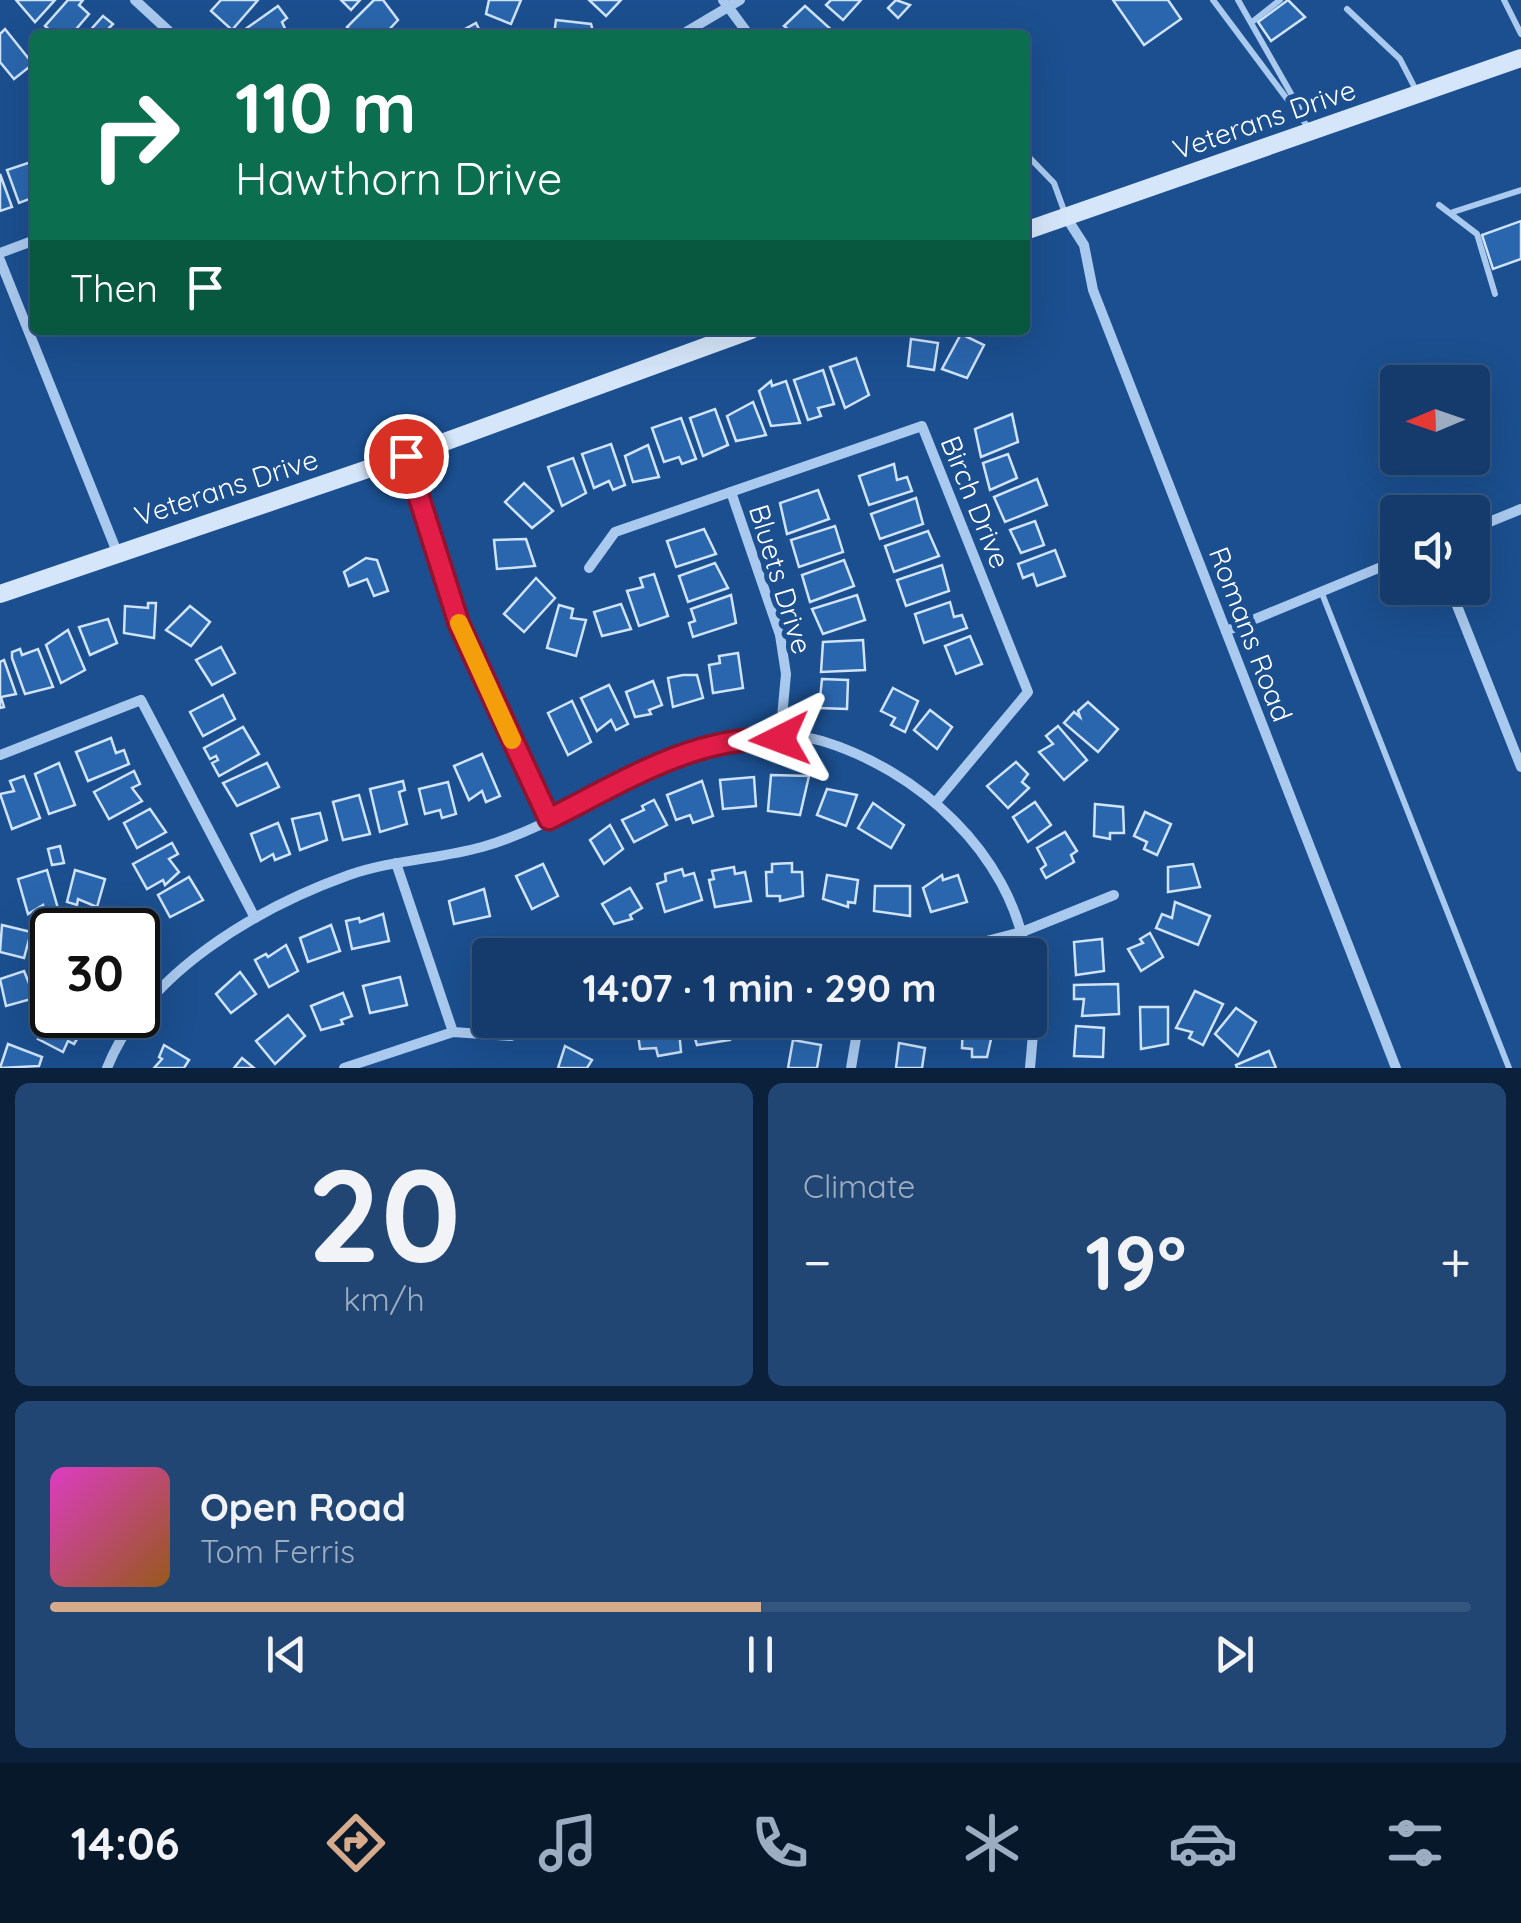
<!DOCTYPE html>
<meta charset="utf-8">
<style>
body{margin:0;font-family:Quicksand,sans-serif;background:#214673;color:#f1f3f6;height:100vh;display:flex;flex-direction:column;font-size:38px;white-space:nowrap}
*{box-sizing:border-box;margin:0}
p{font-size:32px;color:#9dadc1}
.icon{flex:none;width:55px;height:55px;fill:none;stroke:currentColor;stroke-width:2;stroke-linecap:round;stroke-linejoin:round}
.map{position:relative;height:1068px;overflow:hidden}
.side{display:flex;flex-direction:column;gap:15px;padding:15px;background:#0b203b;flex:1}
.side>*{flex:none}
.top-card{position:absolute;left:30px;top:30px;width:1000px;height:305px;border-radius:10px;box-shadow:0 10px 40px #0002,0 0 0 2px #33557e;background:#0b6e4f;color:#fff;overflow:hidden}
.needle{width:65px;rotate:268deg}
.buttons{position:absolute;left:1380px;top:365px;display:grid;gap:20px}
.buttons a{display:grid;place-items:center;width:110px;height:110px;border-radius:10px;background:#143b6b;box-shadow:0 10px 40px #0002,0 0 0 2px #33557e;font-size:50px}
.speed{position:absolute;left:30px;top:908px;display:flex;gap:20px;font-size:50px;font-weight:700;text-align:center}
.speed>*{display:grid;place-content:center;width:130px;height:130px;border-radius:50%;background:#143b6b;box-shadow:0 10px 40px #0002,0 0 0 2px #33557e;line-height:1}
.speed .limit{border:5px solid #111;border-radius:15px;background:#fff;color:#111}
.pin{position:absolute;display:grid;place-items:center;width:85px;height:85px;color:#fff;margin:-42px;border:5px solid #fff;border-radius:50%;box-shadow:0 2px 10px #0007}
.me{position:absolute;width:110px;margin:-55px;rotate:267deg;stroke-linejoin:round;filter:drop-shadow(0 0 8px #0008)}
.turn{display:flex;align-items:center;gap:35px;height:210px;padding:0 40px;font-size:45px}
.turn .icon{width:130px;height:130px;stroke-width:2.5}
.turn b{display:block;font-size:70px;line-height:85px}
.then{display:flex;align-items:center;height:95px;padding:0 40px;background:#0003;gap:20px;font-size:38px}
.big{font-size:75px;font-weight:800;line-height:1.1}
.side .tile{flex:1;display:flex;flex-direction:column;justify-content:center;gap:15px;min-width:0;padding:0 35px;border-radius:15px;background:#214673}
.side .dial{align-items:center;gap:0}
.dial b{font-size:130px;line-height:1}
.song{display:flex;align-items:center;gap:30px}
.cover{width:120px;height:120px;border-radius:15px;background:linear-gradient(135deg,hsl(310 70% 55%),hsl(30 70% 35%))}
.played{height:10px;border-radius:5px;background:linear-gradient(90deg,#d6ab8b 50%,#33557e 50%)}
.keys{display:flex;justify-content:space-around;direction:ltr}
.heat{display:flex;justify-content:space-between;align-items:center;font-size:55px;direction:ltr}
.side .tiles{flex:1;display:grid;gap:15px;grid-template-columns:1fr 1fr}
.tile:last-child{grid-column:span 2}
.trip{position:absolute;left:472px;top:938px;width:575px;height:100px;border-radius:10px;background:#143b6b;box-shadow:0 10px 40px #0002,0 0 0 2px #33557e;font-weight:800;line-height:100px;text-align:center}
.dock{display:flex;height:160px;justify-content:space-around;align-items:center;background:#08182b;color:#9dadc1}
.dock .icon{width:70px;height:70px}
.dock .active{color:#d6ab8b}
.dock b{font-size:45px;color:#f1f3f6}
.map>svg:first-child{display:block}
</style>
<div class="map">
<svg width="1521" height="1068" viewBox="0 0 1521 1068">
<rect width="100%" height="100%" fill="#1b4f8f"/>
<!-- building -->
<g fill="#2a66ad" stroke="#cfe3fa" stroke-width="2.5">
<polygon points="16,0 55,0 35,22"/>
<polygon points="68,0 83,0 79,5 89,14 71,35 55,35 45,26"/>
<polygon points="221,0 258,0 232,30 211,11"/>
<polygon points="341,0 360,0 351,10"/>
<polygon points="374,0 383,0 398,20 384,35 355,35 347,27"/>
<polygon points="521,0 511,24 486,14 489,0"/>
<polygon points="589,0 621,0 606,16"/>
<polygon points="831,0 861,0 843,20 826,5"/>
<polygon points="896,0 910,5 898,18 888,8"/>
<polygon points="1113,0 1168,0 1181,19 1144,45"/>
<polygon points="1288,0 1305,17 1271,41 1258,22"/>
<polygon points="278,6 287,18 282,22 288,35 237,35"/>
<polygon points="805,6 835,33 833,35 795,35 784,26"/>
<polygon points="103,16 113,24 107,30 112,35 86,35"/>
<polygon points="556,20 591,24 594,35 554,35"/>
<polygon points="476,23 482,35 450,35 463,30"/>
<polygon points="5,29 33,64 14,79 0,62 0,34"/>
<polygon points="34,161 35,197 19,203 7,170"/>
<polygon points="0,174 12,207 0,211"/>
<polygon points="1521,221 1521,259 1493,269 1482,235"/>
<polygon points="961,334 984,345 967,378 942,369"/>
<polygon points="911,339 938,343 934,370 908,366"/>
<polygon points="856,358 869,395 845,408 830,367"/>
<polygon points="823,370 834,404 818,408 821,416 808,420 794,380"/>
<polygon points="771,381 772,386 786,381 800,423 771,426 759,391"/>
<polygon points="753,402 766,435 736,441 727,416"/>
<polygon points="715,409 728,445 703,456 690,418"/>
<polygon points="1012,414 1018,442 981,457 975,429"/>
<polygon points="681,418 696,459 682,464 679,457 664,462 652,428"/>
<polygon points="611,444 625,485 613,490 609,481 594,488 582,454"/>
<polygon points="648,445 659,477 633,482 625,456"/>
<polygon points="1008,454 1017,478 990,490 983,463"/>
<polygon points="573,458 586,493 562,506 548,467"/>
<polygon points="894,464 897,480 907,477 912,491 869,505 859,476"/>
<polygon points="1037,479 1047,505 1005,522 994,497"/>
<polygon points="524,483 553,511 532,528 505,502"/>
<polygon points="818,490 829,519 787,534 780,503"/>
<polygon points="916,498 923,524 880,539 871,514"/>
<polygon points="1035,521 1044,545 1021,553 1010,530"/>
<polygon points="835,526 843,552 799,567 791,540"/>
<polygon points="704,529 716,554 676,567 667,541"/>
<polygon points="928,531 939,556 894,572 885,546"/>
<polygon points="526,539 535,566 497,569 494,540"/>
<polygon points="1055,550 1065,576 1037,586 1033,574 1023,578 1018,564"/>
<polygon points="366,558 377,560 388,591 374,596 367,579 349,586 344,572"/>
<polygon points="844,560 854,586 810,602 802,575"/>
<polygon points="715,563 728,588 688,602 679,576"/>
<polygon points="942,565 949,591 906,606 897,580"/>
<polygon points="654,574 668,616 639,626 627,591 643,587 640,578"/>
<polygon points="536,578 555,598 524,632 504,614"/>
<polygon points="731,595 736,623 693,637 689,623 695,621 691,609"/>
<polygon points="857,595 865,620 823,634 812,609"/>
<polygon points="950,602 954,617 962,615 967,628 924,643 915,614"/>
<polygon points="148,603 156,603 154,638 124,633 125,606 148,608"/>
<polygon points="621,604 631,629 602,636 594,612"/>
<polygon points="559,605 573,609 571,618 586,620 576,656 547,648"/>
<polygon points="190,606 210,622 191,646 166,630"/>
<polygon points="108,619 117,643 90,655 79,627"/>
<polygon points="68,630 85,670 61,683 46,645"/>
<polygon points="970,636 982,664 956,674 945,646"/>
<polygon points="863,640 865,670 821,672 823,642"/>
<polygon points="221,647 235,673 212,685 196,660"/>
<polygon points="20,649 22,655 38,649 53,687 25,694 12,658 12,652"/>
<polygon points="738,653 743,688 713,693 709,665 720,663 719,656"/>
<polygon points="4,660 16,694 1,697 4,707 0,708 0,662"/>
<polygon points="683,675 697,675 703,698 673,707 668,678"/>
<polygon points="822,679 848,680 847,709 819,708"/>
<polygon points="653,681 662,705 649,710 651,714 635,717 626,692"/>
<polygon points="609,685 628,724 616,730 611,720 597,731 581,698"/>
<polygon points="893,688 918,701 905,732 891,725 895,718 881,711"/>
<polygon points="223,695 235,719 203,736 190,712"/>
<polygon points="572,701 591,742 568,755 548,713"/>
<polygon points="1088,702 1118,729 1098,752 1064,723 1074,712 1080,717 1078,711"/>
<polygon points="930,710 952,727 937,749 914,730"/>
<polygon points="1058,726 1087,760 1064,780 1039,752 1053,744 1046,736"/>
<polygon points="243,727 259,754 219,776 212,763 218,760 216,756 210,759 204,748"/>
<polygon points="111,738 116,753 124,750 129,764 88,781 76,752"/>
<polygon points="482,754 500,796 486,802 482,791 469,800 454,766"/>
<polygon points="1016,762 1028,774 1022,782 1029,788 1008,808 987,786"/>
<polygon points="59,763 75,805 49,814 35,774"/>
<polygon points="267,763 279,787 237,806 223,783"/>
<polygon points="134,771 140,784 132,788 142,801 109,819 94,792"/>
<polygon points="771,775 809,776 800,815 768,811"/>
<polygon points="24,776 40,818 12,829 0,794 14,791 10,781"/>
<polygon points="754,777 756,806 723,809 720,780"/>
<polygon points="403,781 405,790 399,792 407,824 380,832 370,789"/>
<polygon points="702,781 713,816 693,823 690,815 676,820 667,795"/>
<polygon points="448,782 456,814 442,818 440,810 425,814 419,789"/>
<polygon points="827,789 857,795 846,826 817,815"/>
<polygon points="359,795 370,834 343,840 333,802"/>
<polygon points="654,800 667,825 634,842 622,820 644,810 642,806"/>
<polygon points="1035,802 1051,825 1028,842 1013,817"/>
<polygon points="873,803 904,825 891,848 858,828"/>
<polygon points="1095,804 1123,807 1124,833 1110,833 1110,839 1094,836"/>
<polygon points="150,809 166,832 137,848 124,823"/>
<polygon points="1145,812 1171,824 1157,855 1144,849 1147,842 1134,836"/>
<polygon points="320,813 327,840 300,850 292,819"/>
<polygon points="278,823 290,854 275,860 273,854 261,861 251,834"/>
<polygon points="610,825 623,849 604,864 590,840"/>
<polygon points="1065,832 1077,851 1071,855 1074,862 1046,878 1041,869 1046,865 1037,848"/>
<polygon points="172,843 178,854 169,859 179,872 165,885 163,880 147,889 133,864"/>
<polygon points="60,846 64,863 52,865 48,849"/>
<polygon points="792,863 792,872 802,872 803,896 780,901 780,896 767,896 766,872 772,872 772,864"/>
<polygon points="543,864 558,896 532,909 516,876"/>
<polygon points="1193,864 1200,887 1168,892 1168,867"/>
<polygon points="734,867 735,874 745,872 751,901 715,907 709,880 714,879 712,871"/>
<polygon points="682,869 684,876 694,873 702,900 665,912 657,884 666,881 665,874"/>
<polygon points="47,870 59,912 45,916 43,905 28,914 18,879"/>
<polygon points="75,870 105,879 97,907 78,899 77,905 67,902"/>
<polygon points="827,875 858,880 855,903 848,902 848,907 823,899"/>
<polygon points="942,875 943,880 958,875 967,902 931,912 923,888"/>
<polygon points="189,877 203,900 170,917 158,895"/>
<polygon points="875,886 910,886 910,916 874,911"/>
<polygon points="630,888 642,908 630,915 632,919 614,924 602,904"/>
<polygon points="484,889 490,916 454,924 449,901"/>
<polygon points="1175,902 1210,916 1198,945 1156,928 1162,914 1172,918"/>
<polygon points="383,914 389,941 352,949 346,921 359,918 360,922"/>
<polygon points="139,915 151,938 138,944 142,951 138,953 138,930 112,928"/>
<polygon points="2,925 31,932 24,958 0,952"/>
<polygon points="331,925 340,951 308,962 300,938"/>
<polygon points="1150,933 1163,957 1141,971 1128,949 1143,943 1140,939"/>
<polygon points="1102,939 1104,971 1076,975 1074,942"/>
<polygon points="534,943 556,947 554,952 561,955 529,955"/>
<polygon points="286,945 298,971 269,987 255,960 266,954 268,957"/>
<polygon points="24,971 35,998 6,1006 0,979"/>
<polygon points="240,972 256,994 231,1013 216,994"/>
<polygon points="400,977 407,1005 370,1013 363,986"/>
<polygon points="1118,984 1119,1014 1082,1016 1084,999 1074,999 1074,985"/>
<polygon points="1195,991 1223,1004 1203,1045 1189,1038 1192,1032 1176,1028"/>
<polygon points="343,993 352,1016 341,1020 343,1024 321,1030 311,1006"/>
<polygon points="1140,1007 1168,1007 1168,1044 1141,1049"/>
<polygon points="1236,1008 1256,1022 1238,1056 1215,1034"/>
<polygon points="52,1012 83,1029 74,1044 68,1041 63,1052 38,1039"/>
<polygon points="288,1015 305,1036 275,1064 256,1041"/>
<polygon points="561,1020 585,1020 587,1030 564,1035"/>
<polygon points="678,1020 681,1052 658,1056 656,1048 640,1049 637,1026"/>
<polygon points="689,1020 729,1020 730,1040 697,1045"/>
<polygon points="913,1020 932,1020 932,1026 914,1027"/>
<polygon points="963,1022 994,1026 987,1057 972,1057 972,1049 962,1048"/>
<polygon points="1076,1026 1104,1028 1103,1057 1074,1056"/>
<polygon points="793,1040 821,1045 817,1068 788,1068"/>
<polygon points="899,1043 925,1048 922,1068 896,1068"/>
<polygon points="8,1044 42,1057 39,1066 0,1068"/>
<polygon points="164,1045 189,1060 184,1068 154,1068 162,1059 159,1057"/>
<polygon points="565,1046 592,1060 587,1068 558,1068"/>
<polygon points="1269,1051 1276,1068 1237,1068 1236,1065"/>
<polygon points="242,1058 254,1068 234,1068"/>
</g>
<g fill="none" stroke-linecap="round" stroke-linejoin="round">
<!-- lane -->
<g stroke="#a9c9ee" stroke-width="6">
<polyline points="1213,0 1311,131"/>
<polyline points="1238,0 1302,113"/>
<polyline points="1504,0 1521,34"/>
<polyline points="1347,9 1400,59 1418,94"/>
<polyline points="1252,22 1280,0"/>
<polyline points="1025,153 1054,183 1066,216"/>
<polyline points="1439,205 1477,234 1495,294"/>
<polyline points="1453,212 1521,190"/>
<polyline points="1321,591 1509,1068"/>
</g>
<!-- street -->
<g stroke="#a9c9ee" stroke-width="10">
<polyline points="135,0 173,35"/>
<polyline points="723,0 749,35"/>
<polyline points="681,35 740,0"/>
<polyline points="1066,217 1084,245 1093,290 1396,1068"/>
<polyline points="0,253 35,240"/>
<polyline points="0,260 117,552"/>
<polyline points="406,456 459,623 549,819"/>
<polyline points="731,492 780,635 786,674 780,739"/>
<polyline points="1472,529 1521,509"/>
<polyline points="589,568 615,532 922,426 1028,692 936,802"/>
<polyline points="1450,588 1521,767"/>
<polyline points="1226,631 1398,560"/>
<polyline points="0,755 141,700 255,918"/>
<polyline points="396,863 453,1032"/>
<path d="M714 955C765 937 792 943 843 955"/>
<polyline points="933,955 1022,932 1114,895"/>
<polyline points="115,1015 130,1028"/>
<path d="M107 1068C145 973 257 908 349 875 392 860 439 859 482 847 535 832 585 801 633 777 651 768 669 756 688 750 728 739 782 729 822 741 918 770 1010 853 1026 955"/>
<polyline points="344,1068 453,1032 511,1036"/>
<polyline points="851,1068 859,1020"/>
<polyline points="1030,1068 1035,1011 1030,981"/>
</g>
<!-- secondary -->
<g stroke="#d6e6fa" stroke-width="18">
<polyline points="1025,231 1521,58"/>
<polyline points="0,594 406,456 751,330"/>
</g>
</g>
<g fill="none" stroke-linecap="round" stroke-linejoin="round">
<!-- route casing -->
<g stroke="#92132f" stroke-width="25">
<path id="route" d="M406 456 459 624 549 819C623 782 694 735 780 739"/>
</g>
<!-- route -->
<use href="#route" stroke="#e11d48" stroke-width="18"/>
<!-- slow -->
<polyline stroke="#f59e0b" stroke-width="18" points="459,623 512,740"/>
</g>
<g text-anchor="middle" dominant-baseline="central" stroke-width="10" stroke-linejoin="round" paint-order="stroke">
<!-- street labels -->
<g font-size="28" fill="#fff" stroke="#1b4f8f">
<text transform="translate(1264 119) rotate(-19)">Veterans Drive</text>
<text transform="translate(226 487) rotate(-18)">Veterans Drive</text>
<text transform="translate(976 502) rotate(68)">Birch Drive</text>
<text transform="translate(781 579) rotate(73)">Bluets Drive</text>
<text transform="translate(1251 634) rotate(69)">Romans Road</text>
</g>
</g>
</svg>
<div class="buttons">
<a><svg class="needle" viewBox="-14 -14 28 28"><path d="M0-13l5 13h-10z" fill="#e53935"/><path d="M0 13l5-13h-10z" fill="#9dadc1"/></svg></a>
<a><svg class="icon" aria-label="sound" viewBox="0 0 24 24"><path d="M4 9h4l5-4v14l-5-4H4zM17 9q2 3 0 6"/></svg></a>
</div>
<div class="speed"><div class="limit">30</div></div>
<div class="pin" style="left:406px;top:456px;background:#d93025"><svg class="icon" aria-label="arrive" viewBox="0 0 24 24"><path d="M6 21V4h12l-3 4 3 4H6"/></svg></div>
<svg class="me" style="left:780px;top:739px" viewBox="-20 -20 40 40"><path d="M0-17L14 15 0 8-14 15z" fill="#e11d48" stroke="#fff" stroke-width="4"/></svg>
<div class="trip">14:07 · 1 min · 290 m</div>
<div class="top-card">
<div class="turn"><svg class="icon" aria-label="right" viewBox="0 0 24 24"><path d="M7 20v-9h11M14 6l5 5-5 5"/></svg><div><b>110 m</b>Hawthorn Drive</div></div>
<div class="then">Then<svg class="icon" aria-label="arrive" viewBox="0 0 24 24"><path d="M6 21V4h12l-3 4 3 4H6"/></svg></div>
</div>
</div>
<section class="side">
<div class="tiles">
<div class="tile dial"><b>20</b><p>km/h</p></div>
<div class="tile"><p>Climate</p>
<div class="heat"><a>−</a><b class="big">19°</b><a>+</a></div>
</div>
<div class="tile">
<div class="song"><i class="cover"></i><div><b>Open Road</b><p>Tom Ferris</p></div></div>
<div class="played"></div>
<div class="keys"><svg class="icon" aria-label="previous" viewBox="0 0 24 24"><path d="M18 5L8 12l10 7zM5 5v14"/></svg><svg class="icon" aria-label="pause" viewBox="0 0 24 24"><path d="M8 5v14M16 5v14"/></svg><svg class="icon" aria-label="next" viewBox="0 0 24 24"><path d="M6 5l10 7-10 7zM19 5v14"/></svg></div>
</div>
</div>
</section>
<nav class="dock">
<b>14:06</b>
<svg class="icon active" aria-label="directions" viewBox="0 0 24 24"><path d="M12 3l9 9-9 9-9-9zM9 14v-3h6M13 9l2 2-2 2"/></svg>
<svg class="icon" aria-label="music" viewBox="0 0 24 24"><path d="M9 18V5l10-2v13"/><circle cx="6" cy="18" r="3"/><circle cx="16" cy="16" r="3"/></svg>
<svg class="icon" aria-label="phone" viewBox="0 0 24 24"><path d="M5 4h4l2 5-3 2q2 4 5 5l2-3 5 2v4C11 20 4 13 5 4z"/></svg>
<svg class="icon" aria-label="climate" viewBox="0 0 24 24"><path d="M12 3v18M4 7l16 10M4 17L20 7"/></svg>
<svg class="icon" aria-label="car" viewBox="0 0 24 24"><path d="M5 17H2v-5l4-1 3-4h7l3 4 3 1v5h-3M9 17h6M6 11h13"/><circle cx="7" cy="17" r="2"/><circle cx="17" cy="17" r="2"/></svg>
<svg class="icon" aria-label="filters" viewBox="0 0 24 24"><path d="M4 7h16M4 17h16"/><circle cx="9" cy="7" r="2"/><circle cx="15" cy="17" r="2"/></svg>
</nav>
